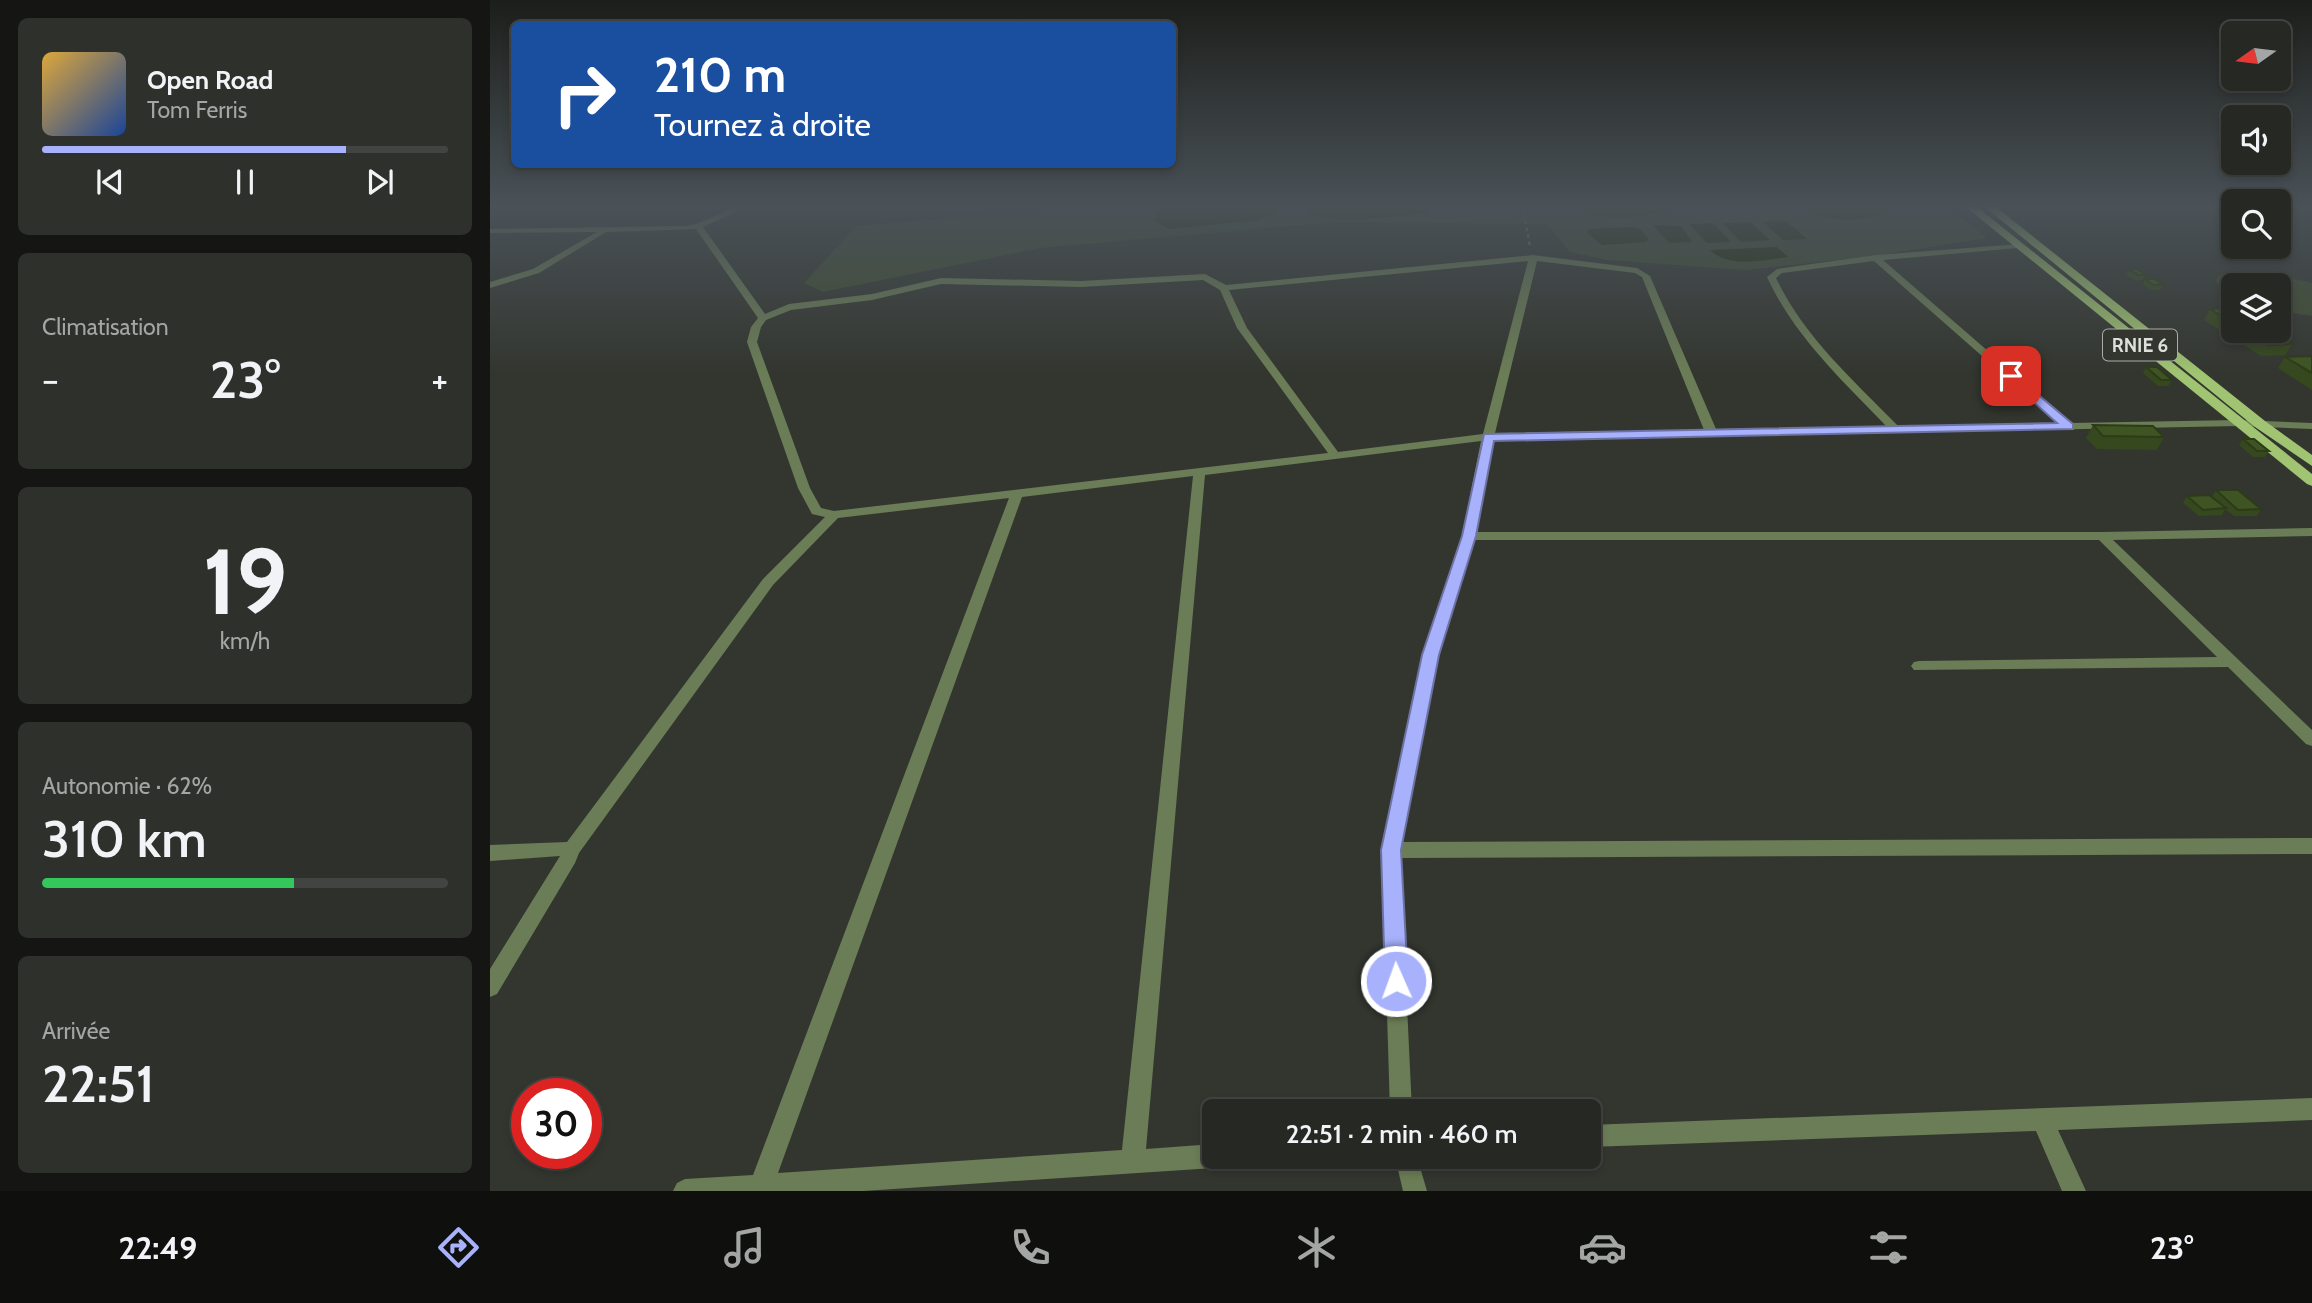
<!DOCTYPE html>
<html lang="fr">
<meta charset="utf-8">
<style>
body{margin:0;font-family:Cabin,sans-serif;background:#2e302b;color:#f1f3f6;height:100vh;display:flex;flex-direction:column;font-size:26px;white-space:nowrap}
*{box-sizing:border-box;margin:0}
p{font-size:23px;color:#a4a6a6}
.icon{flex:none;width:38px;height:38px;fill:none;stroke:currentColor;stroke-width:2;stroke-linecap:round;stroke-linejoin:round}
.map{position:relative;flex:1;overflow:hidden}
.drawer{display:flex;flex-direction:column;gap:18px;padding:18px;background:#151613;width:490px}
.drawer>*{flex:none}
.guide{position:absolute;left:21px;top:21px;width:665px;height:147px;border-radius:10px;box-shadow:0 4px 10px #0003,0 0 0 2px #424441;background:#1a4fa0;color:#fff;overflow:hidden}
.needle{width:46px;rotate:256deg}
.buttons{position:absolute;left:1731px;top:21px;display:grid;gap:14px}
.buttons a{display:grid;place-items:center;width:70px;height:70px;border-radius:10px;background:#262823;box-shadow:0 4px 10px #0003,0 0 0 2px #424441;font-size:35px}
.speed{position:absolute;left:21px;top:1078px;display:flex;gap:14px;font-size:35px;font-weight:700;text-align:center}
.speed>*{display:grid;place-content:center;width:91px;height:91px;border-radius:50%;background:#262823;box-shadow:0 4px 10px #0003,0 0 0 2px #424441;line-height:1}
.speed .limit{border:10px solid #d22;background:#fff;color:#111}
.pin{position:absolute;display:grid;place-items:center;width:60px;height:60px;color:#fff;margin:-30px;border-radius:14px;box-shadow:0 4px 10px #0006}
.me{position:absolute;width:77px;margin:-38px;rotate:358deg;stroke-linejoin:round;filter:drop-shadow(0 0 5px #0008)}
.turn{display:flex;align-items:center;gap:24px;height:147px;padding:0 28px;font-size:32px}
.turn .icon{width:91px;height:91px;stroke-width:2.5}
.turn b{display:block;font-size:49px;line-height:60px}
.big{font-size:52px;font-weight:600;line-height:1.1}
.drawer .tile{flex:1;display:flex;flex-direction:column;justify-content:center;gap:10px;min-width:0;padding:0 24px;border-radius:10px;background:#2e302b}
.drawer .dial{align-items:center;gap:0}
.dial b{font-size:91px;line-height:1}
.song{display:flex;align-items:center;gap:21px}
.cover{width:84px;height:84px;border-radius:10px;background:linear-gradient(135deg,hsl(40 70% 55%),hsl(220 70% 35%))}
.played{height:7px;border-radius:4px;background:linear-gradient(90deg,#a7b1fc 75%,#424441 75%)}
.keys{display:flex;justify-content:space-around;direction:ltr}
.heat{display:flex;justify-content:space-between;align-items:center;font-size:38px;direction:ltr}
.charge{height:10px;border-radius:5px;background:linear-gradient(90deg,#34c759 62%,#424441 0)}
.trip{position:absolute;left:712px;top:1099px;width:399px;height:70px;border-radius:10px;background:#262823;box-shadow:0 4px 10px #0003,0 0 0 2px #424441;font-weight:600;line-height:70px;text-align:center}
.menu{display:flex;height:112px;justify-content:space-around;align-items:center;background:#0f100e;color:#a4a6a6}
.menu .icon{width:49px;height:49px}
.menu .selected{color:#a7b1fc}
.menu b{font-size:32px;color:#f1f3f6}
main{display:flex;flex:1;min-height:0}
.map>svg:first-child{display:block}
</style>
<main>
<section class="drawer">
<div class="tile">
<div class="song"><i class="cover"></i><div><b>Open Road</b><p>Tom Ferris</p></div></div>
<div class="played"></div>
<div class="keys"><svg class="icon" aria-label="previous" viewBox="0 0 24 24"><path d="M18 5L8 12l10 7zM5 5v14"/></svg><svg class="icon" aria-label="pause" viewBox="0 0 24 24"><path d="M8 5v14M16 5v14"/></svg><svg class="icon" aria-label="next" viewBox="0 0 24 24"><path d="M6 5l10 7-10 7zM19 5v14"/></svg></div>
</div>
<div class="tile"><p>Climatisation</p>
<div class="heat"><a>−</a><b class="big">23°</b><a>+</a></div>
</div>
<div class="tile dial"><b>19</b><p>km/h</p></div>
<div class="tile"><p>Autonomie · 62%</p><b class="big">310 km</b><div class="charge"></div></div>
<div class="tile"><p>Arrivée</p><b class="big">22:51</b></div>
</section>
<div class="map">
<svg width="1822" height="1191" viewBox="0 0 1822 1191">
<rect width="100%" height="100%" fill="#33362f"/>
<!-- green -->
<g fill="#3f4c2f">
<polygon points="603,207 1457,207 1497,238 1383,256 1256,270 1118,260 1080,252 1057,224 845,222 550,248 333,292 314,283 366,226"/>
<polygon points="1740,271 1782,273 1822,283 1822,316 1789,311 1788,285 1743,285 1743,296 1726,282 1728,276"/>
</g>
<!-- water -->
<g fill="#1c2b05">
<polygon points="681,207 783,207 786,212 770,220 679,229 665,221 666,211"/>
<path d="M815 207H937L936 214C899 216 855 224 819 215Z"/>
<path d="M1089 207H1191C1173 215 1123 221 1104 215 1099 214 1094 210 1089 207Z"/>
<path d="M1313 207H1405C1382 223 1336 224 1313 207Z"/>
<polygon points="1296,221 1317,239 1293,240 1273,222"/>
<polygon points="1260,222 1280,240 1251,242 1232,223"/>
<polygon points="1223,223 1241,242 1217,243 1199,224"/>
<polygon points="1163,225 1191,226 1202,242 1179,243"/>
<polygon points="1141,227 1150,229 1158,238 1157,242 1112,245 1097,233 1099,229"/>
<path d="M1287 247 1298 257C1274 260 1239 269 1220 250Z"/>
</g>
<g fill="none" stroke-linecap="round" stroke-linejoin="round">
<!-- path -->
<polyline stroke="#737670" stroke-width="2.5" stroke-dasharray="3.5 3.5" stroke-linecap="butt" points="1033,207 1040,247"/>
<!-- street -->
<g fill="#6b7d56" fill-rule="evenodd">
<path d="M245 207H256L213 227 275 314 299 304 382 294 451 278 591 281 715 274 736 285 1043 255 1147 268 1160 276 1226 429 1396 426C1352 380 1304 336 1277 277L1287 269 1386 255 1531 244 1532 246 1528 248 1393 260 1581 423 1749 420 1822 423V429L1749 426 1003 440 986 532H1612L1822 528V536L1623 540 1822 730V746L1816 744 1738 667 1424 670 1421 666 1424 662 1429 661 1727 657 1609 540H984L947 655 912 842 1822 838V854L910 858 922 1111H900L892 850 933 655 972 536 991 441 715 475 656 1149 724 1144V1157H735L732 1164 724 1168 373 1191H183L187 1183 195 1179 263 1175 519 498 348 518 283 585 89 853 85 863 7 994 0 997V969L70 856 0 861V845L77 842 273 579 335 517 322 514 308 488 257 342 261 327 268 318 206 229 116 232 49 273 0 288V282L43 269 107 232 0 233V229L196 226 206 224ZM1038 261 993 434 848 452 757 328 739 290ZM1047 261 1145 273 1152 277 1214 430 1005 433ZM1384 261 1568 423 1408 426C1363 380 1314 337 1286 278L1292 273ZM713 280 730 290 747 328 838 453 344 511 331 508 320 488 267 342 271 327 276 320 301 310 382 300 451 284 591 287ZM703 476 632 1150 288 1173 532 497Z"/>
<polygon points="1822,1098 1822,1120 1568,1130 1596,1191 1572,1191 1546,1131 1099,1147 1099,1125"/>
<polygon points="905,1157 927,1157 937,1191 913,1191"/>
</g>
<!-- primary -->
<g fill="#a0c471" fill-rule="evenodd">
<polygon points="1476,207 1487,207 1822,474 1822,486 1817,484"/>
<polygon points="1495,207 1506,207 1775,421 1822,455 1822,466 1765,427"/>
</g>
</g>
<!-- wall -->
<g fill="#36481e">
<polygon points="1639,270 1656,275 1653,280 1646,281 1636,275"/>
<polygon points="1655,279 1673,284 1670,290 1661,290 1653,285"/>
<polygon points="1743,308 1743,331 1780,331 1802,344 1795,355 1771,356 1714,320 1720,309"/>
<polygon points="1795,357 1822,357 1822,390 1788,368"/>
<polygon points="1656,367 1682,380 1678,386 1668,386 1653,373"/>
<polygon points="1603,425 1674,437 1667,450 1607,449 1596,438"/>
<polygon points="1753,439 1779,451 1775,457 1763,457 1749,445"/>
<polygon points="1726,490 1771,509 1767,516 1744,516 1735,509 1732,515 1709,516 1693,503 1697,496 1722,497"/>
</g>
<!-- building -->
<g fill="#3f5423" stroke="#2c3b18" stroke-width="2">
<polygon points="1646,269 1656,275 1649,275 1639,270"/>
<polygon points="1655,279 1664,279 1673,284 1663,285"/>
<polygon points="1743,308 1743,323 1720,309"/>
<polygon points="1756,331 1780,331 1802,344 1778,345"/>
<polygon points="1820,356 1822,357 1822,373 1795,357"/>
<polygon points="1656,367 1667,367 1682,380 1671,380"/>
<polygon points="1603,425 1663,426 1674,437 1613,436"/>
<polygon points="1753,439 1764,439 1779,451 1767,451"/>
<polygon points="1726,490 1748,490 1771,509 1748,510"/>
<polygon points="1719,495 1736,508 1713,510 1697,496"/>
</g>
<!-- sky -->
<linearGradient id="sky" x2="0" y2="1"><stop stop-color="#1c1e1a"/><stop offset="0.55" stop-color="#4a5258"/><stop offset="1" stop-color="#4a5258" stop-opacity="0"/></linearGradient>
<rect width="1822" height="374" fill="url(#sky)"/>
<!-- route -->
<polygon fill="#a7b1fc" stroke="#6d73a4" stroke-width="2" points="1521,372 1583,424 1583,429 1004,441 986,536 949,655 911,850 918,981 914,988 906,991 898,988 895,981 891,850 932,655 972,536 994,434 1567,423 1517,378 1515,376"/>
<g text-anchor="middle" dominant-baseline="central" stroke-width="7" stroke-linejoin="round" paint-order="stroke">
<!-- shield labels -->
<rect fill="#33362f" stroke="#aaaca7" stroke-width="2" x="1613" y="329.5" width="74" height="31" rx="5"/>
<g font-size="19" font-weight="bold" fill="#dddfdb">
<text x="1650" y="345">RNIE 6</text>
</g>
</g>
</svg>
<div class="buttons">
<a><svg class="needle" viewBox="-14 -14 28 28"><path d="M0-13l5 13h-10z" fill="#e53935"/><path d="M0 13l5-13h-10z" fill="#a4a6a6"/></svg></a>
<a><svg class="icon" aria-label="sound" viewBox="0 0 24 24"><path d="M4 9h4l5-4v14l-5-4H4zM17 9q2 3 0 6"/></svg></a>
<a><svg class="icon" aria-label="search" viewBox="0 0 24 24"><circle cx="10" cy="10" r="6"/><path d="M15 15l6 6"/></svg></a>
<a><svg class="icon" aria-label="layers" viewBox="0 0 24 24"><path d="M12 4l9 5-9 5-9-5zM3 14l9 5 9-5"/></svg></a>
</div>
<div class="speed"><div class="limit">30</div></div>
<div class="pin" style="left:1521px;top:376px;background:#d93025"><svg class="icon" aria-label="arrive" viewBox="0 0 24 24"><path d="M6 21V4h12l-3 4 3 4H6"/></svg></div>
<svg class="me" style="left:906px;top:981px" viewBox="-20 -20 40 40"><circle r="17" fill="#a7b1fc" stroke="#fff" stroke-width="3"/><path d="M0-11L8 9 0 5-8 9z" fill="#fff"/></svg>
<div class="trip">22:51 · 2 min · 460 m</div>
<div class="guide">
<div class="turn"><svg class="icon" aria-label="right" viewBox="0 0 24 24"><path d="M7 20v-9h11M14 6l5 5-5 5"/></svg><div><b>210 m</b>Tournez à droite</div></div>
</div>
</div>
</main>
<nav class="menu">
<b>22:49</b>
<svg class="icon selected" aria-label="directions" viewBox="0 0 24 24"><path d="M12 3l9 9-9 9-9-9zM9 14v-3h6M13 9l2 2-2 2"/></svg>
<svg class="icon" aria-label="music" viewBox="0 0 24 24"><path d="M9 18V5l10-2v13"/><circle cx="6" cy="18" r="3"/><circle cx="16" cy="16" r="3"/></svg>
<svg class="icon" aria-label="phone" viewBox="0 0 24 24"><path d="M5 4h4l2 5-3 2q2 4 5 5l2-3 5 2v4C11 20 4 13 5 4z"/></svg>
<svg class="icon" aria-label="climate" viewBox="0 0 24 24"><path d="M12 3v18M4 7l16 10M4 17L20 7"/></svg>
<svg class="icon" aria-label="car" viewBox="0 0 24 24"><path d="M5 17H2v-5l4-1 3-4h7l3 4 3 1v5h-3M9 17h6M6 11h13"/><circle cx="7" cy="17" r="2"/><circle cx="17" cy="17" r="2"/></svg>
<svg class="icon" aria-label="filters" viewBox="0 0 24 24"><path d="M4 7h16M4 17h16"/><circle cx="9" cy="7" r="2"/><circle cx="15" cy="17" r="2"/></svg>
<b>23°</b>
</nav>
